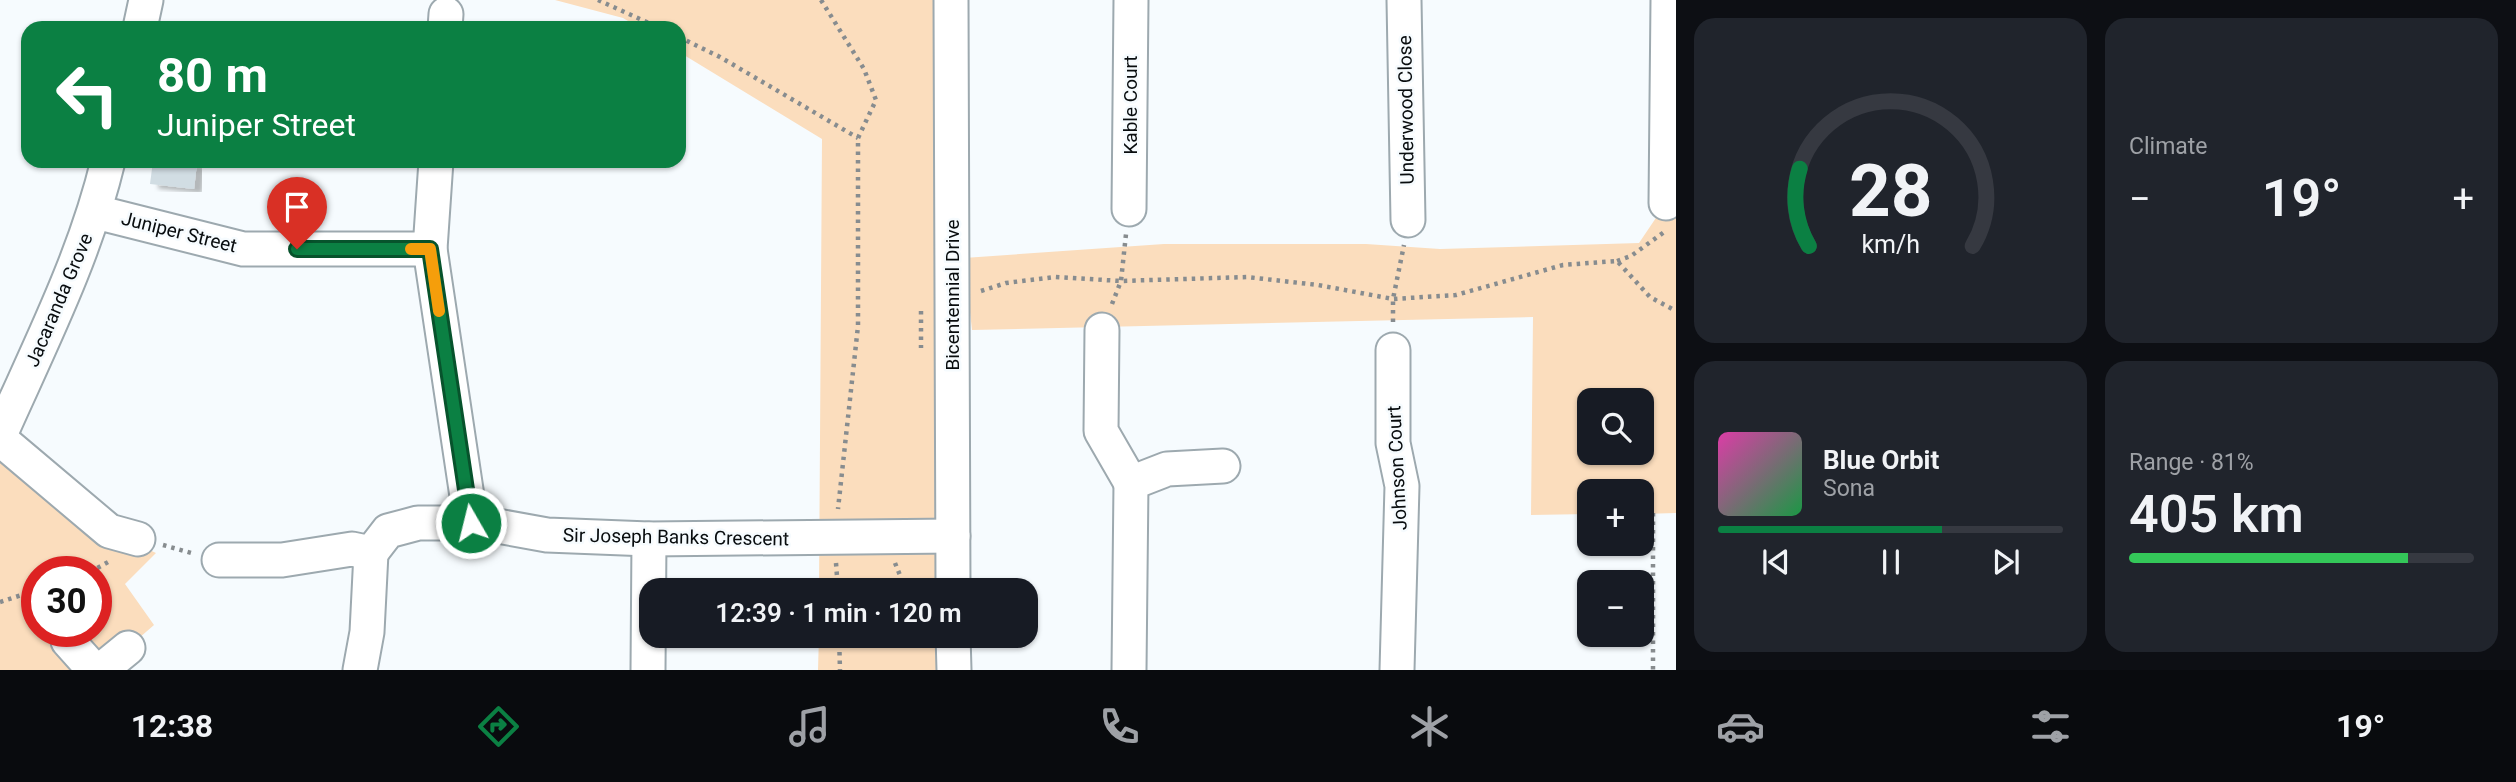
<!DOCTYPE html>
<meta charset="utf-8">
<style>
body{margin:0;font-family:Roboto,sans-serif;background:#20242c;color:#f1f3f6;height:100vh;display:flex;flex-direction:column;font-size:26px;white-space:nowrap}
*{box-sizing:border-box;margin:0}
p{font-size:23px;color:#9ea1a6}
.icon{flex:none;width:38px;height:38px;fill:none;stroke:currentColor;stroke-width:2;stroke-linecap:round;stroke-linejoin:round}
.map{position:relative;flex:1;overflow:hidden}
.sheet{display:flex;flex-direction:column;gap:18px;padding:18px;background:#0d0f14;width:840px}
.sheet>*{flex:none}
.hud{position:absolute;left:21px;top:21px;width:665px;height:147px;border-radius:21px;box-shadow:0 2px 5px #0004;background:#0b8043;color:#fff;overflow:hidden}
.controls{position:absolute;left:1577px;top:388px;display:grid;gap:14px}
.controls a{display:grid;place-items:center;width:77px;height:77px;border-radius:14px;background:#171b24;box-shadow:0 2px 5px #0004;font-size:35px}
.speed{position:absolute;left:21px;top:556px;display:flex;gap:14px;font-size:35px;font-weight:700;text-align:center}
.speed>*{display:grid;place-content:center;width:91px;height:91px;border-radius:50%;background:#171b24;box-shadow:0 2px 5px #0004;line-height:1}
.speed .limit{border:10px solid #d22;background:#fff;color:#111}
.pin{position:absolute;display:grid;place-items:center;width:60px;height:60px;color:#fff;margin:-72px -30px;border-radius:50% 50% 50% 0;rotate:-45deg;box-shadow:0 0 7px #0007}
.pin .icon{rotate:45deg}
.me{position:absolute;width:77px;margin:-38px;rotate:352deg;stroke-linejoin:round;filter:drop-shadow(0 0 5px #0008)}
.turn{display:flex;align-items:center;gap:24px;height:147px;padding:0 21px;font-size:32px}
.turn .icon{width:91px;height:91px;stroke-width:2.5}
.turn b{display:block;font-size:49px;line-height:60px}
.big{font-size:52px;font-weight:600;line-height:1.1}
.sheet .tile{flex:1;display:flex;flex-direction:column;justify-content:center;gap:10px;min-width:0;padding:0 24px;border-radius:21px;background:#20242c}
.sheet .dial{align-items:center;gap:0}
.dial svg{height:182px;overflow:visible;fill:none;stroke:#363941;stroke-width:7;stroke-linecap:round;text-anchor:middle}
.dial text{fill:#f1f3f6;stroke:none}
.song{display:flex;align-items:center;gap:21px}
.cover{width:84px;height:84px;border-radius:10px;background:linear-gradient(135deg,hsl(320 70% 55%),hsl(140 70% 35%))}
.played{height:7px;border-radius:4px;background:linear-gradient(90deg,#0b8043 65%,#363941 65%)}
.keys{display:flex;justify-content:space-around;direction:ltr}
.heat{display:flex;justify-content:space-between;align-items:center;font-size:38px;direction:ltr}
.charge{height:10px;border-radius:5px;background:linear-gradient(90deg,#34c759 81%,#363941 0)}
.sheet .tiles{flex:1;display:grid;gap:18px;grid-template-columns:repeat(2,1fr)}
.trip{position:absolute;left:639px;top:578px;width:399px;height:70px;border-radius:21px;background:#171b24;box-shadow:0 2px 5px #0004;font-weight:600;line-height:70px;text-align:center}
.menu{display:flex;height:112px;justify-content:space-around;align-items:center;background:#090b0e;color:#9ea1a6}
.menu .icon{width:49px;height:49px}
.menu .on{color:#0b8043}
.menu b{font-size:32px;color:#f1f3f6}
main{display:flex;flex:1;min-height:0}
.map>svg:first-child{display:block}
</style>
<main>
<div class="map">
<svg width="1676" height="670" viewBox="0 0 1676 670">
<defs>
<filter id="shadow"><feDropShadow dx="8" dy="4.5" stdDeviation="2" flood-color="#0004"/></filter>
</defs>
<rect width="100%" height="100%" fill="#f6fbfe"/>
<!-- green -->
<g fill="#fbddbd" fill-rule="evenodd">
<polygon points="555,0 951,0 938,590 819,590 822,139 679,52 679,28 640,28 623,18"/>
<path d="M1666 203 1676 214V513L1642 514V492H1589V514L1531 515 1533 317 972 330 964 258 1164 244H1366L1440 249 1639 243ZM1589 401H1642V453H1589Z"/>
<path d="M0 439 109 531 156 553 125 584 154 625 102 670H0ZM37 572H96V632H37Z"/>
<polygon points="819,635 938,635 937,670 818,670"/>
</g>
<!-- building -->
<polygon fill="#d1dde3" filter="url(#shadow)" points="153,161 197,163 194,189 150,184"/>
<g fill="none" stroke-linecap="round" stroke-linejoin="round">
<!-- minor casing -->
<g stroke="#9da9af" stroke-width="37">
<g id="minor">
<polyline points="951,0 953,590"/>
<polyline points="1404,0 1408,220"/>
<polyline points="140,28 146,0"/>
<polyline points="445,28 446,14"/>
<polyline points="436,161 430,249 471,523"/>
<polyline points="1666,203 1668,0"/>
<polyline points="1129,209 1131,0"/>
<polyline points="96,212 243,249 430,249"/>
<polyline points="1102,330 1101,431 1131,483"/>
<polyline points="1393,350 1393,443 1402,486 1397,670"/>
<path d="M0 435C40 345 85 257 108 161"/>
<polyline points="0,439 109,531 138,539"/>
<polyline points="219,560 282,560 352,549 371,553 388,531 418,523 481,523 547,535 649,539 953,536"/>
<polyline points="953,635 954,670"/>
<polyline points="68,641 94,670"/>
<polyline points="101,670 128,648"/>
<polyline points="360,670 367,632 371,553"/>
<polyline points="648,670 649,539"/>
<polyline points="1129,670 1131,483 1167,469 1223,466"/>
</g>
</g>
<!-- path -->
<g stroke="#878c8f" stroke-width="4.5" stroke-dasharray="3.5 5" stroke-linecap="butt">
<polyline points="598,0 660,28"/>
<polyline points="821,0 864,69 876,100 858,138 858,326 838,509"/>
<polyline points="679,37 720,57 858,138"/>
<polyline points="1617,261 1631,256 1667,230"/>
<polyline points="981,291 1006,283 1055,277 1121,281 1247,277 1318,285 1393,299 1456,295 1563,265 1617,261 1650,297 1676,311"/>
<polyline points="1112,304 1121,281 1126,234"/>
<polyline points="921,311 921,348"/>
<polyline points="1393,322 1393,299 1404,245"/>
<polyline points="1653,513 1653,670"/>
<polyline points="163,545 195,554"/>
<polyline points="836,563 838,590"/>
<polyline points="895,563 906,590"/>
<polyline points="90,572 110,561"/>
<polyline points="0,602 37,590"/>
<polyline points="839,635 840,670"/>
</g>
<!-- minor -->
<use href="#minor" stroke="#fff" stroke-width="33"/>
</g>
<g fill="none" stroke-linecap="round" stroke-linejoin="round">
<!-- route casing -->
<g stroke="#07532c" stroke-width="18">
<polyline id="route" points="297,249 430,249 471,523"/>
</g>
<!-- route -->
<use href="#route" stroke="#0b8043" stroke-width="12"/>
<!-- slow -->
<polyline stroke="#f59e0b" stroke-width="12" points="411,249 430,249 439,311"/>
</g>
<g text-anchor="middle" dominant-baseline="central" stroke-width="5" stroke-linejoin="round" paint-order="stroke">
<!-- street labels -->
<g font-size="19" fill="#080c0e" stroke="#f6fbfe">
<text transform="translate(1130 105) rotate(-90)">Kable Court</text>
<text transform="translate(1406 110) rotate(-91)">Underwood Close</text>
<text transform="translate(179 232) rotate(14)">Juniper Street</text>
<text transform="translate(952 295) rotate(-90)">Bicentennial Drive</text>
<text transform="translate(59 300) rotate(-67)">Jacaranda Grove</text>
<text transform="translate(1397 468) rotate(-93)">Johnson Court</text>
<text transform="translate(676 537) rotate(1)">Sir Joseph Banks Crescent</text>
</g>
</g>
</svg>
<div class="controls">
<a><svg class="icon" aria-label="search" viewBox="0 0 24 24"><circle cx="10" cy="10" r="6"/><path d="M15 15l6 6"/></svg></a>
<a>+</a>
<a>−</a>
</div>
<div class="speed"><div class="limit">30</div></div>
<div class="pin" style="left:297px;top:249px;background:#d93025"><svg class="icon" aria-label="arrive" viewBox="0 0 24 24"><path d="M6 21V4h12l-3 4 3 4H6"/></svg></div>
<svg class="me" style="left:471px;top:523px" viewBox="-20 -20 40 40"><circle r="17" fill="#0b8043" stroke="#fff" stroke-width="3"/><path d="M0-11L8 9 0 5-8 9z" fill="#fff"/></svg>
<div class="trip">12:39 · 1 min · 120 m</div>
<div class="hud">
<div class="turn"><svg class="icon" aria-label="left" viewBox="0 0 24 24"><path d="M17 20v-9H6M10 6l-5 5 5 5"/></svg><div><b>80 m</b>Juniper Street</div></div>
</div>
</div>
<section class="sheet">
<div class="tiles">
<div class="tile dial"><svg viewBox="0 0 100 80">
<path d="M14 69A42 42 0 1 1 86 69"/>
<path d="M14 69A42 42 0 0 1 10 35" stroke="#0b8043"/>
<text x="50" y="56" font-size="32" font-weight="700">28</text>
<text x="50" y="72" font-size="11">km/h</text>
</svg></div>
<div class="tile"><p>Climate</p>
<div class="heat"><a>−</a><b class="big">19°</b><a>+</a></div>
</div>
<div class="tile">
<div class="song"><i class="cover"></i><div><b>Blue Orbit</b><p>Sona</p></div></div>
<div class="played"></div>
<div class="keys"><svg class="icon" aria-label="previous" viewBox="0 0 24 24"><path d="M18 5L8 12l10 7zM5 5v14"/></svg><svg class="icon" aria-label="pause" viewBox="0 0 24 24"><path d="M8 5v14M16 5v14"/></svg><svg class="icon" aria-label="next" viewBox="0 0 24 24"><path d="M6 5l10 7-10 7zM19 5v14"/></svg></div>
</div>
<div class="tile"><p>Range · 81%</p><b class="big">405 km</b><div class="charge"></div></div>
</div>
</section>
</main>
<nav class="menu">
<b>12:38</b>
<svg class="icon on" aria-label="directions" viewBox="0 0 24 24"><path d="M12 3l9 9-9 9-9-9zM9 14v-3h6M13 9l2 2-2 2"/></svg>
<svg class="icon" aria-label="music" viewBox="0 0 24 24"><path d="M9 18V5l10-2v13"/><circle cx="6" cy="18" r="3"/><circle cx="16" cy="16" r="3"/></svg>
<svg class="icon" aria-label="phone" viewBox="0 0 24 24"><path d="M5 4h4l2 5-3 2q2 4 5 5l2-3 5 2v4C11 20 4 13 5 4z"/></svg>
<svg class="icon" aria-label="climate" viewBox="0 0 24 24"><path d="M12 3v18M4 7l16 10M4 17L20 7"/></svg>
<svg class="icon" aria-label="car" viewBox="0 0 24 24"><path d="M5 17H2v-5l4-1 3-4h7l3 4 3 1v5h-3M9 17h6M6 11h13"/><circle cx="7" cy="17" r="2"/><circle cx="17" cy="17" r="2"/></svg>
<svg class="icon" aria-label="filters" viewBox="0 0 24 24"><path d="M4 7h16M4 17h16"/><circle cx="9" cy="7" r="2"/><circle cx="15" cy="17" r="2"/></svg>
<b>19°</b>
</nav>
